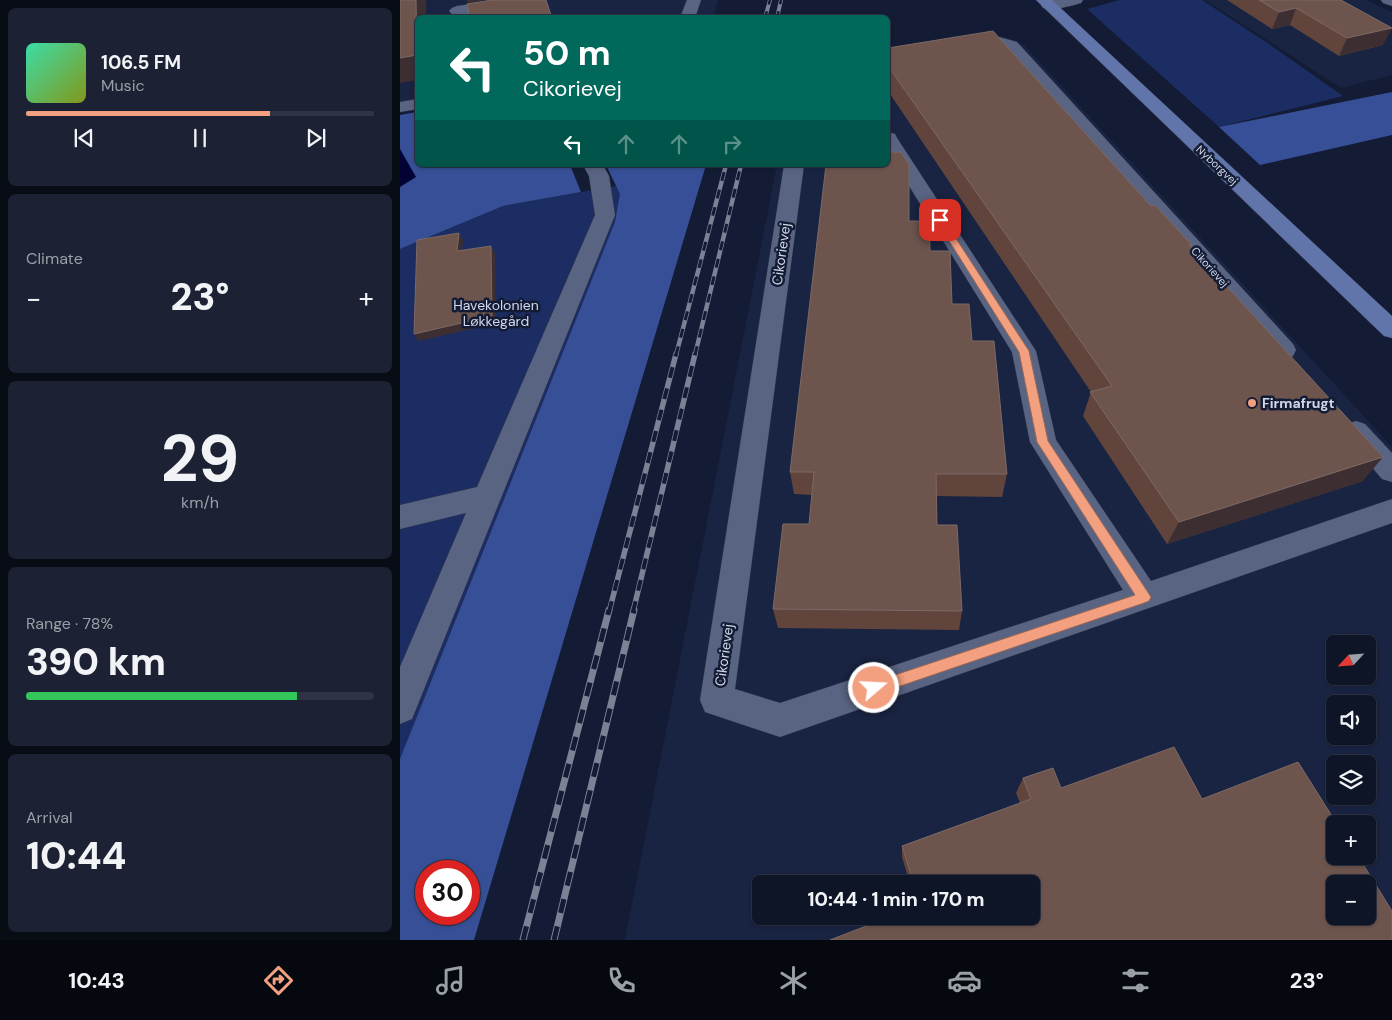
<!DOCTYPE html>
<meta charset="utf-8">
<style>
body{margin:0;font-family:"DM Sans",sans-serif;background:#1c2233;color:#f1f3f6;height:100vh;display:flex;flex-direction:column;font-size:19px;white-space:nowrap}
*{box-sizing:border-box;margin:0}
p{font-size:16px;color:#9b9fa7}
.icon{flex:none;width:28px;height:28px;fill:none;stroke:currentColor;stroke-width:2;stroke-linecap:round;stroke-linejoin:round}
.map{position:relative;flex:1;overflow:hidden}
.sheet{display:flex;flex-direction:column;gap:8px;padding:8px;background:#080c15;width:400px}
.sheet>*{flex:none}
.guide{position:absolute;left:15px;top:15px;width:475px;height:152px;border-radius:8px;box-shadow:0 1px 4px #0004,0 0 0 1px #2e3444;background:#00695c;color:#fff;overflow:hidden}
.needle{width:32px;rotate:244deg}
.tools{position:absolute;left:926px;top:635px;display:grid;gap:10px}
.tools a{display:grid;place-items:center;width:50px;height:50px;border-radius:8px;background:#0e1527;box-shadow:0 1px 4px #0004,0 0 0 1px #2e3444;font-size:25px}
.speed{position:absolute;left:15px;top:860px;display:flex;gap:10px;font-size:25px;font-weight:700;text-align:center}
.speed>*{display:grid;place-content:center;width:65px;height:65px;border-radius:50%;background:#0e1527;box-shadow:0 1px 4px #0004,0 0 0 1px #2e3444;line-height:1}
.speed .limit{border:8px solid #d22;background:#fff;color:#111}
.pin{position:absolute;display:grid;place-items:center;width:42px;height:42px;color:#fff;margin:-21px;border-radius:10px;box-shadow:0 2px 8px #0006}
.me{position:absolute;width:55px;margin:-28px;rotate:71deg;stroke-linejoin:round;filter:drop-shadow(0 0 4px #0008)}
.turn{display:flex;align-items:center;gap:18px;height:105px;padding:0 25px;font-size:22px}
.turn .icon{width:65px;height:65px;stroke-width:2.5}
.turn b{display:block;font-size:35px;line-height:42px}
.lanes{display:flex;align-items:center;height:48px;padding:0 25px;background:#0003;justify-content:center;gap:25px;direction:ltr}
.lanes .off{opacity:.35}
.big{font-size:38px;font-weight:800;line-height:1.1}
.sheet .tile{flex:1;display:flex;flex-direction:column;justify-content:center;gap:8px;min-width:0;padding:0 18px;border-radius:8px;background:#1c2233}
.sheet .dial{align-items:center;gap:0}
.dial b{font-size:65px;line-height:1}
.song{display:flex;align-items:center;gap:15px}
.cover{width:60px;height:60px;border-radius:8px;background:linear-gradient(135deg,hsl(160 70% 55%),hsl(70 70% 35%))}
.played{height:5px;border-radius:2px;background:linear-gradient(90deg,#f3a081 70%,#2e3444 70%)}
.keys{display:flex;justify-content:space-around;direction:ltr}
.heat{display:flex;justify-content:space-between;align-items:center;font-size:28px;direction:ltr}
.charge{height:8px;border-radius:4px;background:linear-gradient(90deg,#34c759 78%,#2e3444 0)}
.trip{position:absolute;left:352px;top:875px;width:288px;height:50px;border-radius:8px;background:#0e1527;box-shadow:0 1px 4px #0004,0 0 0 1px #2e3444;font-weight:800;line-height:50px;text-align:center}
.tabs{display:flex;height:80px;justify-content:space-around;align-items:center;background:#060810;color:#9b9fa7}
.tabs .icon{width:35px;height:35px}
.tabs .current{color:#f3a081}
.tabs b{font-size:22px;color:#f1f3f6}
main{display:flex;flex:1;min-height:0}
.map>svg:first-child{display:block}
</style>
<main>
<section class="sheet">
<div class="tile">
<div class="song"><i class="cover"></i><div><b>106.5 FM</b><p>Music</p></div></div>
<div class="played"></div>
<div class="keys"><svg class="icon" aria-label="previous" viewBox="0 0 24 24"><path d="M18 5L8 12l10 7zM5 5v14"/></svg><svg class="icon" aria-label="pause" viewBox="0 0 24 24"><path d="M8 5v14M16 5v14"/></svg><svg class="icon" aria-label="next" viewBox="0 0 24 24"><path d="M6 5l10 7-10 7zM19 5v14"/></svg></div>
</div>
<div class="tile"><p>Climate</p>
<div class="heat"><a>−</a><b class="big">23°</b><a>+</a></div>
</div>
<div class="tile dial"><b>29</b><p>km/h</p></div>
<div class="tile"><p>Range · 78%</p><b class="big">390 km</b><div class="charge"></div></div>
<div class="tile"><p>Arrival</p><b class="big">10:44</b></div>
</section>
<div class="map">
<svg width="992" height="940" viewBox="0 0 992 940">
<rect width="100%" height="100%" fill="#131c34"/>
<!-- built -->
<g fill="#192442" fill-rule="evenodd">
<polygon points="0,0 318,0 313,17 18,18 17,109 0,112"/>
<polygon points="805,0 966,0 992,12 992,75 941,88"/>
<path d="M572 34 605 37 624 45 992 447V940H225L377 165H488V52ZM935 644H968V676H935ZM935 704H968V736H935ZM935 764H968V796H935ZM935 824H968V856H935ZM361 884H631V916H361ZM935 884H968V916H935Z"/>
</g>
<!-- green -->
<g fill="#1c2d63">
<polygon points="720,0 802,0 869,44 943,96 819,127 687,9"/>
<polygon points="221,185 243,190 0,837 0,249 103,206"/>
</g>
<!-- forest -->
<g fill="#374f96" fill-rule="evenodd">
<polygon points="992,92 992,135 860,165 819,127"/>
<polygon points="17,112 18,165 170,165 181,192 103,206 0,249 0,115"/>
<path d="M206 165H306L74 940H0V759L215 222 220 194ZM26 871H69V914H26Z"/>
</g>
<!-- water -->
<polygon fill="#020234" points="0,149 16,177 0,187"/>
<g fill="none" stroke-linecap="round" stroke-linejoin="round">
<!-- minor casing -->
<g stroke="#2f3448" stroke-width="1">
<g id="minor">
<polygon points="100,0 136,0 134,3 129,4 57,16 52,14 49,11 52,8 57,6"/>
<polygon points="287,0 301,0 295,18 280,18"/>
<path d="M651 0H683L681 3C670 6 654 11 643 8L641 5 643 2Z"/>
<polygon points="981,0 992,0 992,6 983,3"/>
<path d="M583 35 599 37 617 42 893 344 896 350 893 356 884 359 875 356 605 48C590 43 574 49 559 45L557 42 559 39Z"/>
<polygon points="18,99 18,109 0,112 0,102"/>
<polygon points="488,132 495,134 497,138 636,351 656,440 751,581 992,499 992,523 380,737 305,712 300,700 384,165 404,165 335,689 380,703 723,590 630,442 612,352 488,152"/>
<polygon points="183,165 203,165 209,176 215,215 12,719 0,724 0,667 66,513 0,529 0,505 77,487 195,215 189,176"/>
<polygon points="956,421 965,424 992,453 992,482 982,479 947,438 943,431 947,424"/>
</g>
</g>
<!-- major casing -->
<g stroke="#2f3448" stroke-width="1">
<polygon id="major" points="636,0 652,0 992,316 992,338 984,336"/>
</g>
<!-- minor -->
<use href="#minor" fill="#596482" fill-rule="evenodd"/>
<!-- major -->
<use href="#major" fill="#6275aa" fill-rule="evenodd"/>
<!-- rail-far3 casing -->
<g stroke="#7a8296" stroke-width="4">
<g id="rail-far3">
<polyline points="365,18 370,0"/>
<polyline points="377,18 381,0"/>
</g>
</g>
<!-- rail-far2 casing -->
<g stroke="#7a8296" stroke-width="4.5">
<g id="rail-far2">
<polyline points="276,355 326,165"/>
<polyline points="295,355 341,165"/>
</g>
</g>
<!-- rail-far1 casing -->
<g stroke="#7a8296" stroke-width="5.5">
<g id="rail-far1">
<polyline points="209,612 276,354"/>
<polyline points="233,612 295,354"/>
</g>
</g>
<!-- rail casing -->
<g stroke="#7a8296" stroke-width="7">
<g id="rail">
<polyline points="123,940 209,610"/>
<polyline points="154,940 234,610"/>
</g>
</g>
<!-- rail-far3 -->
<use href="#rail-far3" stroke="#131c34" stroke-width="2.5" stroke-dasharray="7" stroke-linecap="butt"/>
<!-- rail-far2 -->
<use href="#rail-far2" stroke="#131c34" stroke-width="3" stroke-dasharray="9" stroke-linecap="butt"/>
<!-- rail-far1 -->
<use href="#rail-far1" stroke="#131c34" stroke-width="4" stroke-dasharray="11" stroke-linecap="butt"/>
<!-- rail -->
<use href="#rail" stroke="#131c34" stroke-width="5" stroke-dasharray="14" stroke-linecap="butt"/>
</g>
<!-- wall -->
<g fill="#61453c">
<polygon points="827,0 941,0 983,45 939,56 890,25 872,29"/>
<polygon points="488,48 751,206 791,247 963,481 767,544 683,416 691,392 488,91"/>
<polygon points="509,221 530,251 552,304 572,341 607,474 602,497 536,496 537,525 562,611 559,630 378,628 373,609 409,524 412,495 394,494 390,472"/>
<polygon points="623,778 661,788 802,799 631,884 510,884 502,857 502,846 620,803 616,793"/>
</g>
<!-- shaded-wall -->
<g fill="#3d2e31">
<polygon points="16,0 26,0 26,18 18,18 18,80 0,83 0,58"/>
<polygon points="67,0 86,0 68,3"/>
<polygon points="896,8 890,25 872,29 879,12"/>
<polygon points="992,28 983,45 939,56 947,38"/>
<polygon points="59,233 63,240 61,258 57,251"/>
<polygon points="91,246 95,253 96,323 19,341 14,334"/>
<polygon points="983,457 963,481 767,544 779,522"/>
</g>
<!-- building -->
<g fill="#6d554e" stroke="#7d6966" fill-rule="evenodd">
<polygon points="0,0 16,0 17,55 0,58"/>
<polygon points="92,0 146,0 152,18 70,18 67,4"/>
<polygon points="859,0 941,0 992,28 947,38 896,8 879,12"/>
<polygon points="593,31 751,206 755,205 792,245 789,245 983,457 779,522 690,392 712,386 488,66 488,48"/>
<polygon points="488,152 501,152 509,164 509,221 529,221 530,251 550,251 552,304 569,304 572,341 594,341 607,474 536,474 537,525 557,525 562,611 373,609 383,524 409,524 414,472 390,472 426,165 488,165"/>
<polygon points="59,233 57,251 91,246 92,316 14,334 17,240"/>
<path d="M774 747 802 799 898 762 937 824H935V856H958L992 911V940H430L492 916H631V884H514L502 846 631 799 623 778 653 768 661 788ZM935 884H968V916H935Z"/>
</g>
<!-- route -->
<polygon fill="#f3a081" stroke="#9e6854" points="540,217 544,220 629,351 648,441 751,597 749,601 744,603 474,695 469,693 467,688 469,684 474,682 735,595 637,442 619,352 536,220"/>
<!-- markers -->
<circle fill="#f3a081" stroke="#131c34" stroke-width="2" cx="852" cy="403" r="5"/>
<g text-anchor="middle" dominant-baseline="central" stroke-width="5" stroke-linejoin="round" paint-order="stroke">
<!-- far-street labels -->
<g font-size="11" fill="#d0d7e8" stroke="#131c34">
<text transform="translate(817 165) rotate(43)">Nyborgvej</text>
<text transform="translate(810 267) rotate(48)">Cikorievej</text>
</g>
<!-- street labels -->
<g font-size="14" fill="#d0d7e8" stroke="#131c34">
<text transform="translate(381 254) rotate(-82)">Cikorievej</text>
<text transform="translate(324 655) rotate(-82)">Cikorievej</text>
</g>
<!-- park labels -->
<g font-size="14" fill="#d1daee" stroke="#131c34">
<text x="96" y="305">Havekolonien<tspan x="96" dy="16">Løkkegård</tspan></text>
</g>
<!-- poi labels -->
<g font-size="14" font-weight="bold" fill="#d0d7e8" stroke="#131c34" text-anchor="start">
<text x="862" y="403">Firmafrugt</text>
</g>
</g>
</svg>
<div class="tools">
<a><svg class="needle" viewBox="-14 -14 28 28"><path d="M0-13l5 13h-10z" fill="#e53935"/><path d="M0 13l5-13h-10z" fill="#9b9fa7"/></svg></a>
<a><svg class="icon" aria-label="sound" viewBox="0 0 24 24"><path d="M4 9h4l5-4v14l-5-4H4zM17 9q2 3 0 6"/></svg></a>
<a><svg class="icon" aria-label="layers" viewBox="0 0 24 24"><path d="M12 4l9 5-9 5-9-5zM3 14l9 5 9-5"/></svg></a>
<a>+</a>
<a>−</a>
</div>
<div class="speed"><div class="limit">30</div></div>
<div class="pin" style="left:540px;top:220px;background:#d93025"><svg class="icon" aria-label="arrive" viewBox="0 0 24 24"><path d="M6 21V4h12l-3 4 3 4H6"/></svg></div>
<svg class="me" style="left:474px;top:688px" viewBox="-20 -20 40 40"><circle r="17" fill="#f3a081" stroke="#fff" stroke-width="3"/><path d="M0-11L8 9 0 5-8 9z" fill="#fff"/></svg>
<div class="trip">10:44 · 1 min · 170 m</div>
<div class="guide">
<div class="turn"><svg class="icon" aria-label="left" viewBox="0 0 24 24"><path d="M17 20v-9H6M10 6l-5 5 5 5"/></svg><div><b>50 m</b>Cikorievej</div></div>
<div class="lanes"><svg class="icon" aria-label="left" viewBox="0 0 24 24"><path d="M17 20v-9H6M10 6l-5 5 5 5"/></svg><svg class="icon off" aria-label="ahead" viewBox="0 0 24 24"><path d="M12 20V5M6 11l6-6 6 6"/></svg><svg class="icon off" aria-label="ahead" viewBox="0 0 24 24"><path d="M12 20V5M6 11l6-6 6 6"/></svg><svg class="icon off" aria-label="right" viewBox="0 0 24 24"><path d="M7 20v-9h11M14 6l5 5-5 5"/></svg></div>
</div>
</div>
</main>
<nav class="tabs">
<b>10:43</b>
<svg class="icon current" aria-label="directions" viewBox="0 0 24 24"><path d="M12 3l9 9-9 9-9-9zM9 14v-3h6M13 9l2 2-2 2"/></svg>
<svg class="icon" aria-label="music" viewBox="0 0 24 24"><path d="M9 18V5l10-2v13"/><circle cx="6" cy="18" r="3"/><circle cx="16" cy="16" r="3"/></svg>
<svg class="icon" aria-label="phone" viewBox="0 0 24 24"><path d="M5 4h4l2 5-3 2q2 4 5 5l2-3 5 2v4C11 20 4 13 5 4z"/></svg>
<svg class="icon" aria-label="climate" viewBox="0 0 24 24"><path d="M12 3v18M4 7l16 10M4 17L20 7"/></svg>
<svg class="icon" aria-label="car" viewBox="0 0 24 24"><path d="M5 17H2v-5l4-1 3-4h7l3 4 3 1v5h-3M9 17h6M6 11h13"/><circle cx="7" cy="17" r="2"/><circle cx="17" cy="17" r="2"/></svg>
<svg class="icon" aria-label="filters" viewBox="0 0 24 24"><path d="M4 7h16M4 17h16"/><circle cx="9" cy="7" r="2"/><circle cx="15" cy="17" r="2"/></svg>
<b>23°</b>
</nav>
